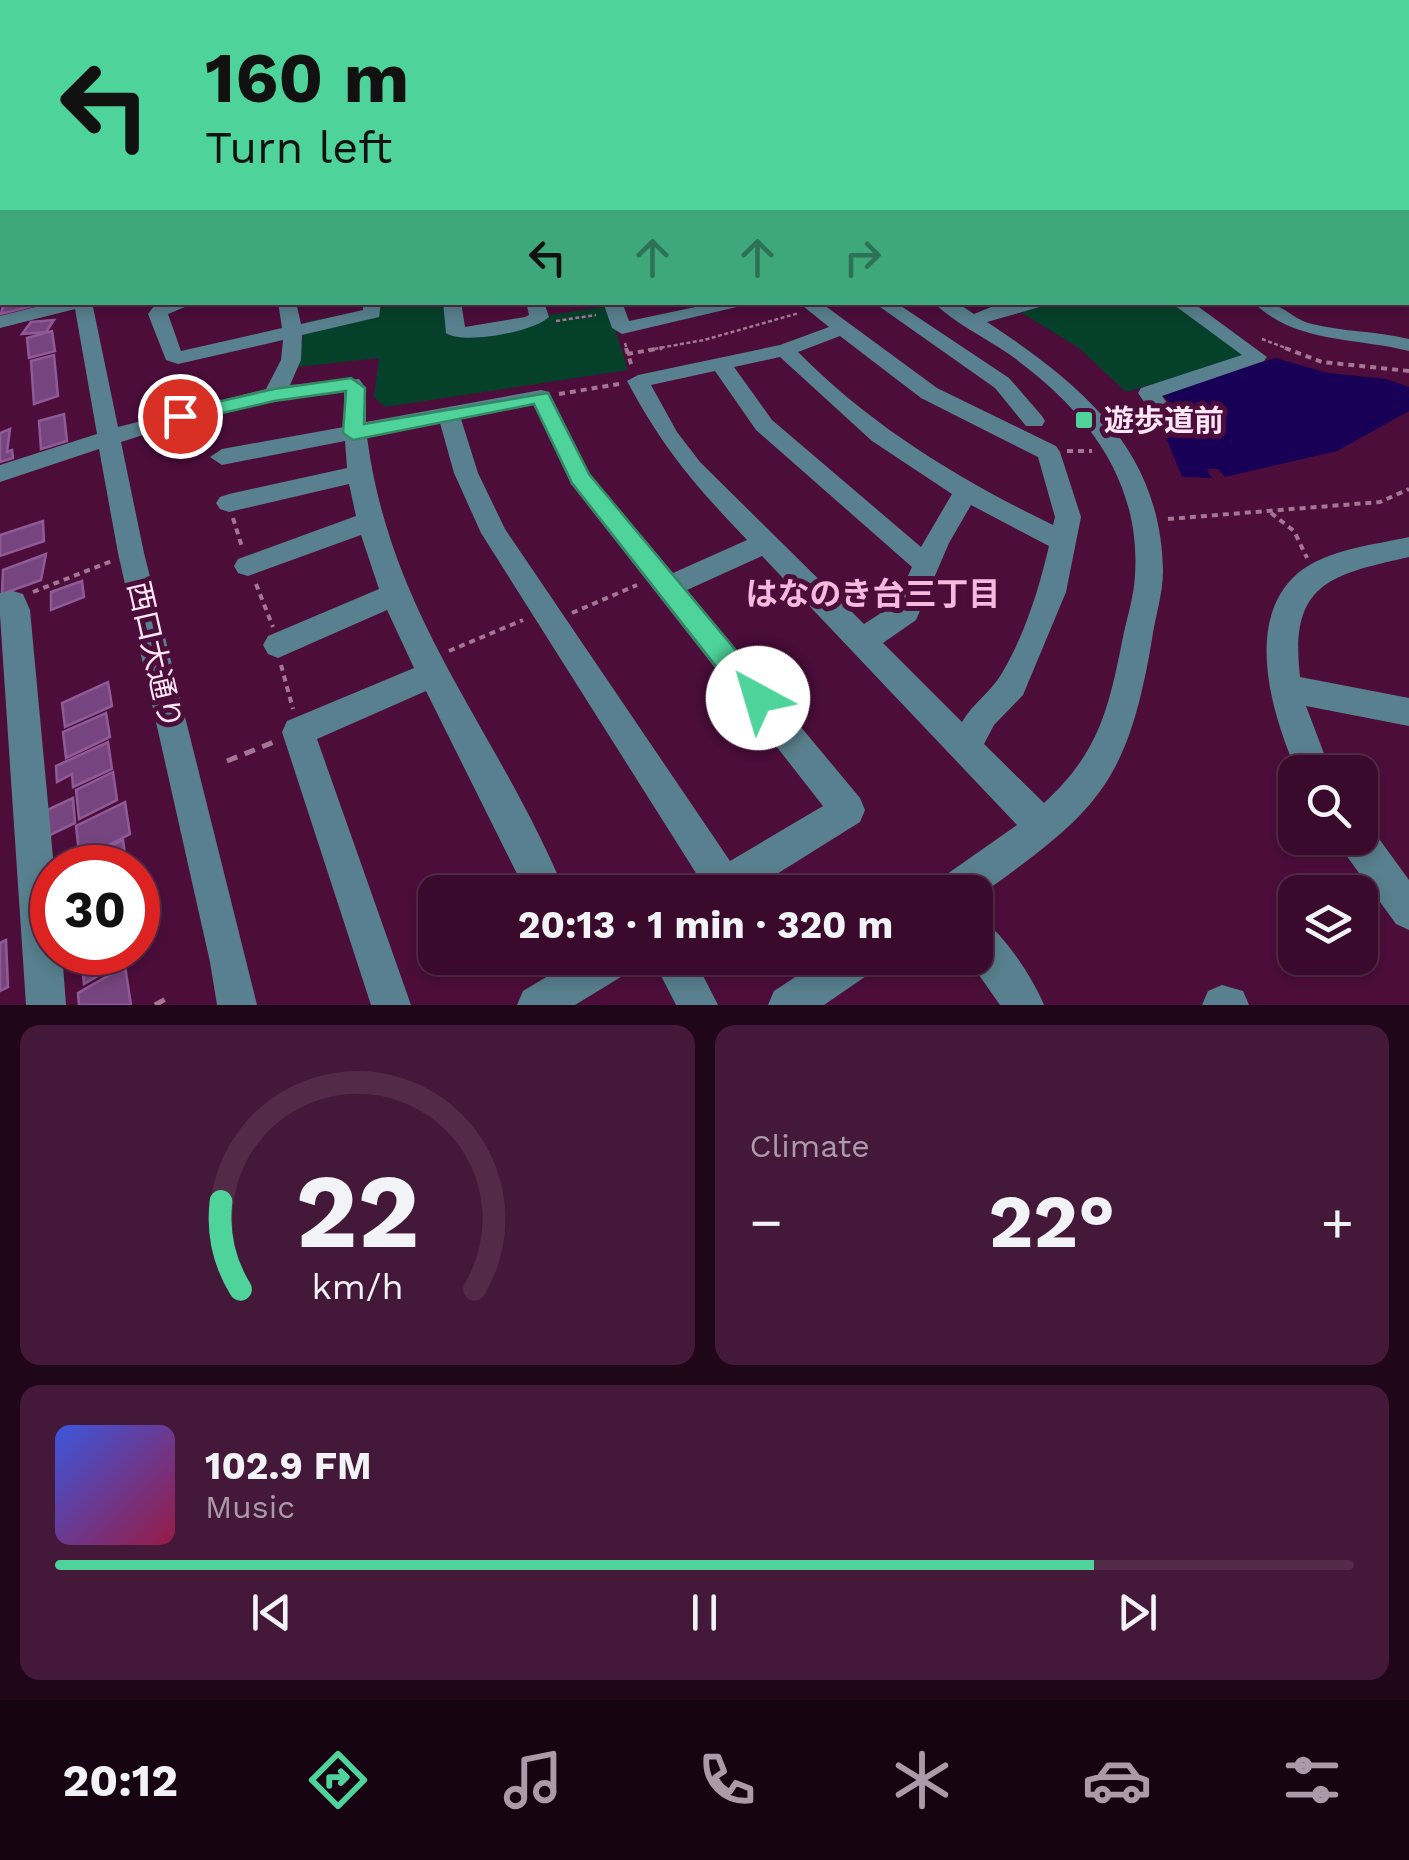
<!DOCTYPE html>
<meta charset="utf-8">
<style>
body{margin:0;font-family:"Work Sans","Noto Sans JP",sans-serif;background:#441838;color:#f1f3f6;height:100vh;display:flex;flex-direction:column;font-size:38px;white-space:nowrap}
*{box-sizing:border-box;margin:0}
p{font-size:32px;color:#ab9aa9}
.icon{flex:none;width:55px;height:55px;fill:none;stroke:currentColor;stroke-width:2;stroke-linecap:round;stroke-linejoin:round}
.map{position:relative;height:1005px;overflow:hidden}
.details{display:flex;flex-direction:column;gap:20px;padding:20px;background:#1f0618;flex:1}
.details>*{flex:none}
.banner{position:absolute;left:0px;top:0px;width:1410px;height:305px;box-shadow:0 5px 15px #0003,0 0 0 2px #532b48;background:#4ed39a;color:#111;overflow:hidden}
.controls{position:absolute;left:1278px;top:755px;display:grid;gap:20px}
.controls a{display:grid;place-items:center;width:100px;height:100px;border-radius:20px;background:#390a2c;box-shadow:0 5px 15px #0003,0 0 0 2px #532b48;font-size:50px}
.speed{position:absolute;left:30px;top:845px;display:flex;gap:20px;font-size:50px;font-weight:700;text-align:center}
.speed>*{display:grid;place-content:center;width:130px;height:130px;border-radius:50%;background:#390a2c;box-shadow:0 5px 15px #0003,0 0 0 2px #532b48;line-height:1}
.speed .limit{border:15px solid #d22;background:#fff;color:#111}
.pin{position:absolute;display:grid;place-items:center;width:85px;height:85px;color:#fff;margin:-42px;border:5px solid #fff;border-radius:50%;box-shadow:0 2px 10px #0007}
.me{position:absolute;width:110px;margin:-55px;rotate:321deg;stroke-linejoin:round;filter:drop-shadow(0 0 8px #0008)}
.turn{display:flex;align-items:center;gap:35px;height:210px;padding:0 40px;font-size:45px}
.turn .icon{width:130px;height:130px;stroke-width:2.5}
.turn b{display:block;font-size:70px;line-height:85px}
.lanes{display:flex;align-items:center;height:95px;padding:0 40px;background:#0003;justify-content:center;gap:50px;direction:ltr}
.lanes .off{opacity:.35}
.big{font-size:75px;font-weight:700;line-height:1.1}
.details .tile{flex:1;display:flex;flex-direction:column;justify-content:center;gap:15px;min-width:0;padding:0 35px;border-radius:20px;background:#441838}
.details .dial{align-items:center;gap:0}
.dial svg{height:260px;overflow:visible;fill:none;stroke:#532b48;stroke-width:7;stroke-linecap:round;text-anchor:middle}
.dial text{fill:#f1f3f6;stroke:none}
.song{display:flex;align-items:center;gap:30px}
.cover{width:120px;height:120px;border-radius:15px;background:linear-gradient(135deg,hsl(230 70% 55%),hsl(340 70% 35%))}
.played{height:10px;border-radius:5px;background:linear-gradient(90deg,#4ed39a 80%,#532b48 80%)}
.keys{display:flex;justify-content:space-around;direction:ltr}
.heat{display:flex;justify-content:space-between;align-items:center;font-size:55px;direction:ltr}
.details .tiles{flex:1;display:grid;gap:20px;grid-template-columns:1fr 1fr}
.tile:last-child{grid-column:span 2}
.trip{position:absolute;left:418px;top:875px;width:575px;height:100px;border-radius:20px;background:#390a2c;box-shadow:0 5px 15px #0003,0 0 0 2px #532b48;font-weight:700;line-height:100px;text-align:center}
.tab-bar{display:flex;height:160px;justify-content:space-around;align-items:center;background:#170412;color:#ab9aa9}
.tab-bar .icon{width:70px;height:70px}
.tab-bar .current{color:#4ed39a}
.tab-bar b{font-size:45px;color:#f1f3f6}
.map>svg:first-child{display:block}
</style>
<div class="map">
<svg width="1409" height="1005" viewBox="0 0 1409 1005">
<rect width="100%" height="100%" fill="#4c0d3b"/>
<!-- green -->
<g fill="#05412a">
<polygon points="449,302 452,330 608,306 628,370 385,407 374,397 379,358 297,367 306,322 402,303"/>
<polygon points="1063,303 1173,303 1241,349 1244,358 1126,392 1079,348 1019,311"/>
</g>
<!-- water -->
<polygon fill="#180056" points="1275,358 1328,373 1386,379 1409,387 1409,411 1337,451 1225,477 1218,469 1207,469 1212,478 1182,477 1159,420 1182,414 1161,394"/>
<!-- building -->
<g fill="#76457f" stroke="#8e5b97" stroke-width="2.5">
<polygon points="4,302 48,302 1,314"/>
<polygon points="54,320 46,332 22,334 31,322"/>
<polygon points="52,331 55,351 29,358 27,338"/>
<polygon points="54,355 58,396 34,404 31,361"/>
<polygon points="64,414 67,441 41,449 39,421"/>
<polygon points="10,429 7,452 12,450 13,458 0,462 0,433"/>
<polygon points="43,521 44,541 0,556 0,535"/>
<polygon points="46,554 41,580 2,594 3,570"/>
<polygon points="82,581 84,597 51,610 51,592"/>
<polygon points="108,682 112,706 65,727 62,703"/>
<polygon points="106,713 110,737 66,758 63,732"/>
<polygon points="108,742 112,769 73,787 72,774 57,782 56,766"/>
<polygon points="113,772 117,800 79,819 76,790"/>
<polygon points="73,798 75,823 48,836 47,810"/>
<polygon points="125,802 130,834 89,855 88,848 79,853 76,826"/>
<polygon points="123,840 125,854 119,858 120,868 81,868 80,862"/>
<polygon points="6,940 8,987 0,991 0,943"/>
<polygon points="138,946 138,953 84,984 81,952 138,952"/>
<polygon points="125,966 131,1005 79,1005 78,993"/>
</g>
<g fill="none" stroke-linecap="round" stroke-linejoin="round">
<!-- path-far2 -->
<g stroke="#a37695" stroke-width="2.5" stroke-dasharray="4 2.5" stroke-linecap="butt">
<polyline points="556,321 596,315"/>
<polyline points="1262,339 1291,350"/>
<polyline points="625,343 627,350"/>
<polyline points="648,350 704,340 799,313"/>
</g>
<!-- path-far1 -->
<g stroke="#a37695" stroke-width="4" stroke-dasharray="6 5" stroke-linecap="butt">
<polyline points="626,348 632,367"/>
<polyline points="1285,348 1322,362 1409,371"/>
<polyline points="627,354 662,348"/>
<polyline points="559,394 619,384"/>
<polyline points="1067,451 1092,451"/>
<polyline points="1271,513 1294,531 1307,558"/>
<polyline points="233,518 242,547"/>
<polyline points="1168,519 1380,502 1409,489"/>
<polyline points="256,584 273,627"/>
<polyline points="33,592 112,561"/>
<polyline points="572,613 637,585"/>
<polyline points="449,651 523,620"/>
<polyline points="281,665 293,709"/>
</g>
<!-- path -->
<g stroke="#a37695" stroke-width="5" stroke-dasharray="11 8" stroke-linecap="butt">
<polyline points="227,761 274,742"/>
<polyline points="155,1005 171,996"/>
</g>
<!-- minor -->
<g fill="#59808e" fill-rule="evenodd">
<rect x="1408" y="166" width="1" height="8"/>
<polygon points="0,184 2,185 2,193 0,194"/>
<path d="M55 302H92L118 427 266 389 281 360 283 340 178 364 166 360 148 314 154 306 197 302 168 314 181 351 282 328 278 302H296L301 324 363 310V302H381L379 317 302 335 301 360 290 385 359 379 366 388V422L541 390 549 392 590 474 673 573 747 540C694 484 664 450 627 381L638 375 780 345 829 327 798 302H820L937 388 1056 446 1060 452 1081 517 1066 592 1023 695 994 725 984 744 1044 803C1098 753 1108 712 1122 642 1126 620 1134 598 1135 575 1141 478 1084 408 1009 354 984 337 954 323 933 302H956L974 314 1003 302H1057L987 322C1081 384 1161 449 1163 571 1163 594 1155 617 1152 639 1127 789 1094 813 975 899V892H935L940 879 1017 825 762 556 687 590 860 798 865 810 860 822 748 892H697L701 881 481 533 454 473 440 423 367 437C391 620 498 730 565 892H526L426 691 317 739 411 1005H371L282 732 287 721 414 668 387 610 278 658 268 654 263 645 268 636 379 589 361 535 248 576 238 573 234 566 238 559 356 516 349 484 229 512 220 509 216 503 220 497 229 494 347 468 345 441 222 465 210 457 222 449 344 427V391C268 400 194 418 121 442L144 553 257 1005H217L210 962 118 553 99 449 0 482V465L97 434 75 309 0 328V316ZM840 336 921 398 1038 457 1055 517 1053 525C960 480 872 427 798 352ZM780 357 872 441 952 494 921 547 772 420 734 367ZM715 371 756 430 912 567 895 604 864 624 700 462 677 432 651 385ZM534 405 571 484 823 806 730 861 505 529 478 473 461 419ZM971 505 1049 546C1039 589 1025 634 1002 673 992 691 973 703 962 722L883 643 916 620 949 543Z"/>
<path d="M443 302H461L465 327 525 317 529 315 526 302H544L549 317C534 332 462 345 446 333Z"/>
<polygon points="603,302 622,302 629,321 719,302 758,302 622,334 612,328"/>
<polygon points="873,302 895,302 1009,378 1042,416 1045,421 1042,426 1026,426 995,388"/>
<polygon points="1170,302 1192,302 1267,357 1264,361 1162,396 1170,407 1159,414 1151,412 1138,393 1141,388 1242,355"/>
<path d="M1253 302C1287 302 1286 317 1312 324 1344 332 1377 331 1409 339V351C1354 337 1296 344 1253 302Z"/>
<path d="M1409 537V557C1330 575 1289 583 1300 677L1409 698V726L1306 706 1331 772H1297C1273 717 1242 621 1298 573 1327 549 1374 545 1409 537Z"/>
<polygon points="13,591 23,594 30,610 54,868 52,952 62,952 66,1005 26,1005 0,615 0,593"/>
<polygon points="1360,822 1369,825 1409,880 1409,930 1396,924 1343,851 1338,838 1360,838"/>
<path d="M975 916C1000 926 1034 980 1044 1005H1000L967 958H975Z"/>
<polygon points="578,958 635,958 629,972 575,1005 517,1005 523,991"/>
<polygon points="652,958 694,958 718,1005 676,1005"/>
<polygon points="824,958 878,958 872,972 824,1005 768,1005 774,991"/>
<polygon points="1222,985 1243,991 1249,1005 1202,1005 1208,991"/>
</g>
</g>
<!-- sky -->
<linearGradient id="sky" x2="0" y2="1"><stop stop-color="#2a0720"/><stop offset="0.44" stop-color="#5b3560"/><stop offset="1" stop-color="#5b3560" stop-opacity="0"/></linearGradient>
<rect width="1409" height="250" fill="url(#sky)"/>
<!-- route -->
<polygon fill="#4ed39a" stroke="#338964" stroke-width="2.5" points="351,378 365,388 364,424 548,393 589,474 768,689 772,698 768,707 758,711 748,707 572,483 534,404 353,440 343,433 346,391 274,401 180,423 170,416 173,412 274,389"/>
<!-- markers -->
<rect fill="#4ed39a" stroke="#4c0d3b" stroke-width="4" x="1074" y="410" width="20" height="20" rx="5"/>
<g text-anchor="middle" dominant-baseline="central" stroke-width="10" stroke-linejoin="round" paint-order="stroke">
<!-- poi labels -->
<g font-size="30" font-weight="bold" fill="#ffe7f5" stroke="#4c0d3b" text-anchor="start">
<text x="1104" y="420">遊歩道前</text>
</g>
<!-- street labels -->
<g font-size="30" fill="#ffe7f5" stroke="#4c0d3b">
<text transform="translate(155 655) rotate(77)">西口大通り</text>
</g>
<!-- neighbourhood labels -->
<g font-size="32" font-weight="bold" fill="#f7b9df" stroke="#4c0d3b">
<text x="873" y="594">はなのき台三丁目</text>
</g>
</g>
</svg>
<div class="controls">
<a><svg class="icon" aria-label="search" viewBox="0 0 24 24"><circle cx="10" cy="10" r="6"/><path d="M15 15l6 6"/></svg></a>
<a><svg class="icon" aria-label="layers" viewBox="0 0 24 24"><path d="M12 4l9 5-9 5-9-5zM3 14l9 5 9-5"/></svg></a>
</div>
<div class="speed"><div class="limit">30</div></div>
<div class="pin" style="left:180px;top:416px;background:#d93025"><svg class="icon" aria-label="arrive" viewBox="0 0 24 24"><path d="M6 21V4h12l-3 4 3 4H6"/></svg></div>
<svg class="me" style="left:758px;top:698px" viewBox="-20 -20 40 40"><circle r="19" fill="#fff"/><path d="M0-13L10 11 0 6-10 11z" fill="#4ed39a"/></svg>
<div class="trip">20:13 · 1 min · 320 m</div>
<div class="banner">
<div class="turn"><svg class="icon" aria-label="left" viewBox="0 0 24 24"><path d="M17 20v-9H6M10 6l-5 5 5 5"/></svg><div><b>160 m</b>Turn left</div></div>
<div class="lanes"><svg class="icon" aria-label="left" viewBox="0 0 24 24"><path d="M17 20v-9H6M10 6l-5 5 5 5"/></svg><svg class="icon off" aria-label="ahead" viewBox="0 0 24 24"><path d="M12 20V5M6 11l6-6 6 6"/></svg><svg class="icon off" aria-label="ahead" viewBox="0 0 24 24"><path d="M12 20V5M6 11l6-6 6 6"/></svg><svg class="icon off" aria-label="right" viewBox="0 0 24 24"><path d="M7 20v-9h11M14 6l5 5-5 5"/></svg></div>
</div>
</div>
<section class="details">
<div class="tiles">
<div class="tile dial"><svg viewBox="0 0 100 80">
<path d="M14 69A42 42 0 1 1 86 69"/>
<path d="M14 69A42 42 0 0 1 8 42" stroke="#4ed39a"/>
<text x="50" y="56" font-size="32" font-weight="700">22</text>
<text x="50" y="72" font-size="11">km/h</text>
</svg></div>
<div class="tile"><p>Climate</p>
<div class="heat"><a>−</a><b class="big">22°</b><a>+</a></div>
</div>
<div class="tile">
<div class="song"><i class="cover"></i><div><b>102.9 FM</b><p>Music</p></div></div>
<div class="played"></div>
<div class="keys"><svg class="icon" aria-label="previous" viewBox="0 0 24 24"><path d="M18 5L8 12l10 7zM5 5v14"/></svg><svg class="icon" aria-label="pause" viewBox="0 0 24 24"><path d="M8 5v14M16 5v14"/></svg><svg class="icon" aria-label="next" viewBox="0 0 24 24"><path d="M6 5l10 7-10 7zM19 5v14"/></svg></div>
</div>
</div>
</section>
<nav class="tab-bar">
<b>20:12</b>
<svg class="icon current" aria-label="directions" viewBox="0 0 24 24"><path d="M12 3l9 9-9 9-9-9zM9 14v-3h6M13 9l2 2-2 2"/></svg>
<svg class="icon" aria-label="music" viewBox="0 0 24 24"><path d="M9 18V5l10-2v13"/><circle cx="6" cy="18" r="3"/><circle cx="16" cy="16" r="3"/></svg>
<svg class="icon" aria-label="phone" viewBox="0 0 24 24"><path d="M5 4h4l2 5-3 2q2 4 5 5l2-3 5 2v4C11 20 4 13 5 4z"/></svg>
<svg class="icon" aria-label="climate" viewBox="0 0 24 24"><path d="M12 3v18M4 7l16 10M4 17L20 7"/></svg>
<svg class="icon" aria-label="car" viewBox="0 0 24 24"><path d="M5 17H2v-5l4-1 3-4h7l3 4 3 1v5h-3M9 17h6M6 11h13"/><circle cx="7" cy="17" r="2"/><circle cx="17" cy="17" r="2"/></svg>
<svg class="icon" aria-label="filters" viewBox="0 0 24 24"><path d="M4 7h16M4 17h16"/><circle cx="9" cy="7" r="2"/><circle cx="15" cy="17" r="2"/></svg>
</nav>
